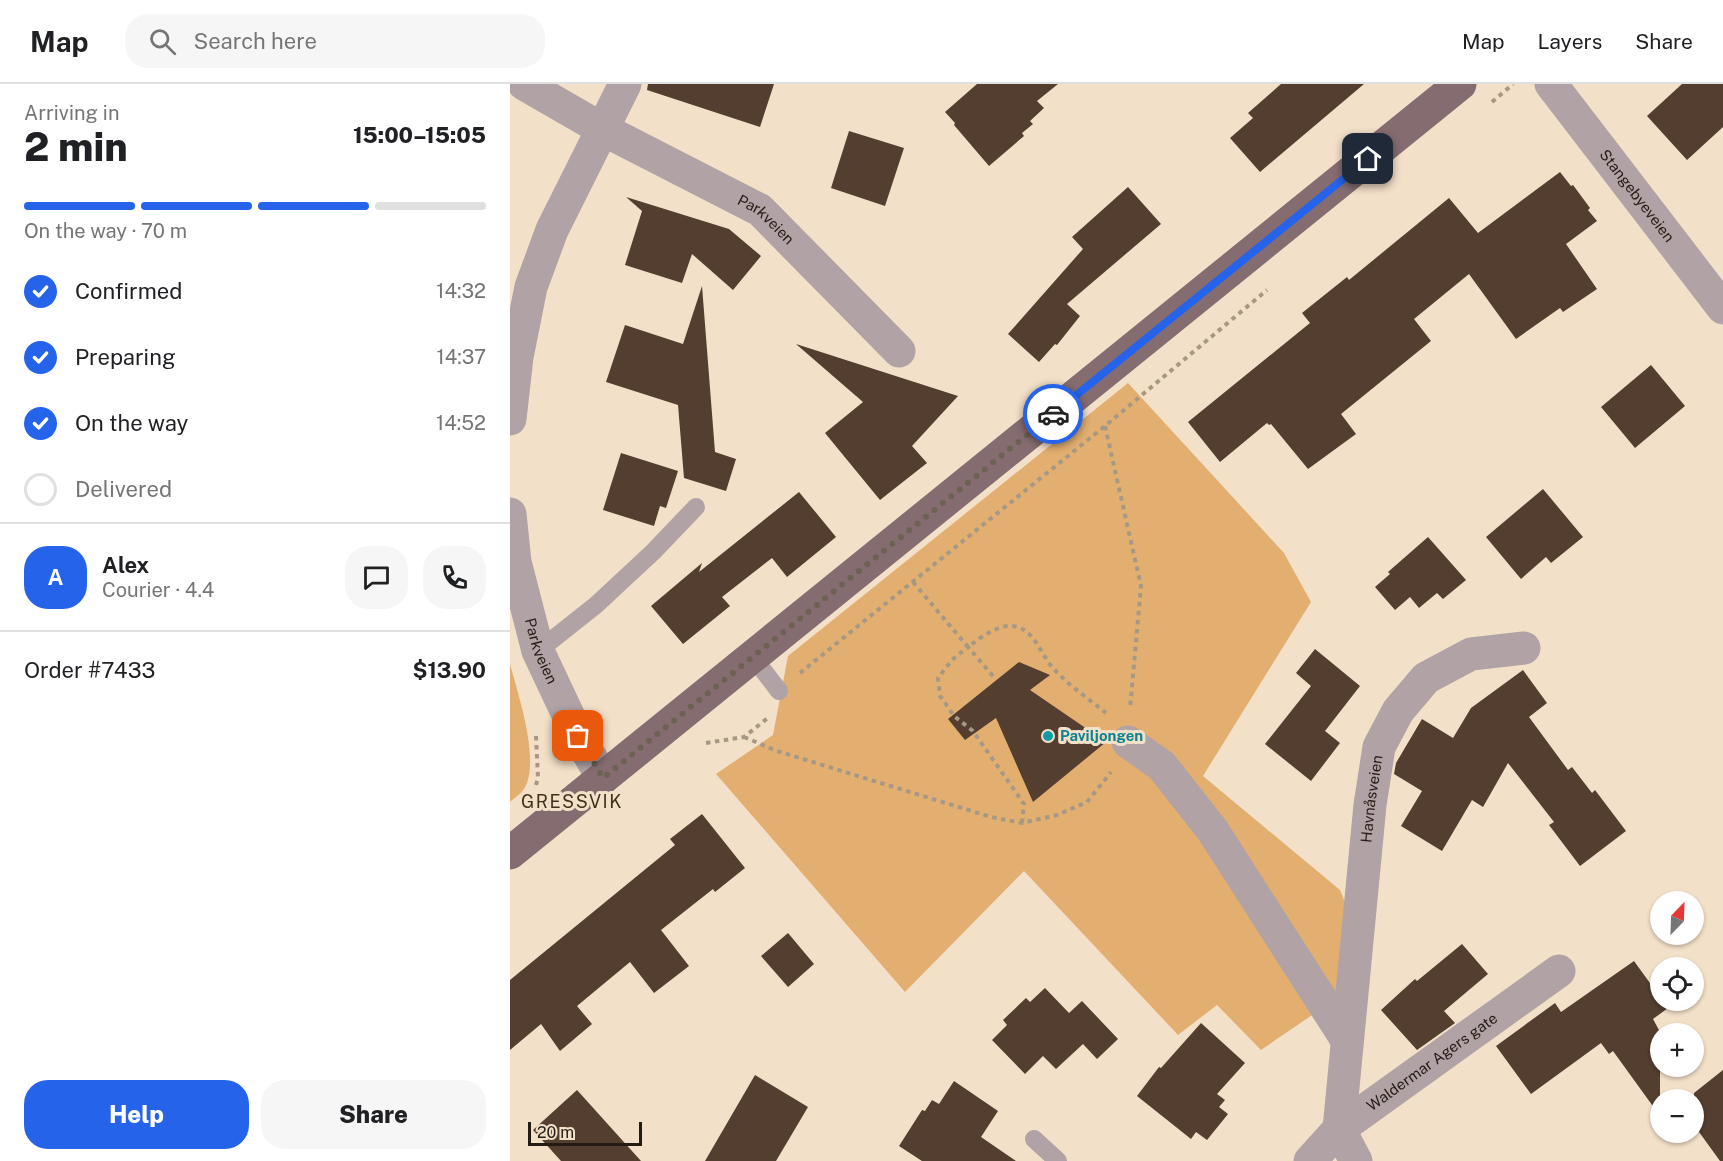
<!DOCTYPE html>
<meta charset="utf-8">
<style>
body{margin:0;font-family:"Public Sans",sans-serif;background:#f6f6f6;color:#202124;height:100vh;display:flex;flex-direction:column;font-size:22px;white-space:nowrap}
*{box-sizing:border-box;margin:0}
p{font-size:20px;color:#757577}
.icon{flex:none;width:33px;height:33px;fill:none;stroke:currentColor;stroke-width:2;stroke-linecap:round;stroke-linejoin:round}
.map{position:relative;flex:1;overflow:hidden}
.side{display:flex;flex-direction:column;background:#fff;width:510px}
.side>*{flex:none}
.needle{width:39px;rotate:23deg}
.tools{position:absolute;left:1140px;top:807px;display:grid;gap:12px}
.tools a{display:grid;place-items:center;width:54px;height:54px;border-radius:50%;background:#fff;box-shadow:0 2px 4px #0004;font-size:30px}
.scale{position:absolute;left:18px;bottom:15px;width:114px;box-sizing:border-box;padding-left:6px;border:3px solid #231c14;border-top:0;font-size:16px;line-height:21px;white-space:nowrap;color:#231c14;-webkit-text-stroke:4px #f3e0c8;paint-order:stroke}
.pin{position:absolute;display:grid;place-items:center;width:51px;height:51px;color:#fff;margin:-26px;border-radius:12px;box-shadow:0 3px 9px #0006}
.courier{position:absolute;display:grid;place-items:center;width:60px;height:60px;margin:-30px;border:4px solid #2563eb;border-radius:50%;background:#fff;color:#222;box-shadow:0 2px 8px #0007}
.headline em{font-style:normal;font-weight:800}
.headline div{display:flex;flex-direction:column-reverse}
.headline{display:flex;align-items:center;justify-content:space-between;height:102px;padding:0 24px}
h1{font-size:39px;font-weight:800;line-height:45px}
.bar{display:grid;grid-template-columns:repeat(4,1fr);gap:9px 6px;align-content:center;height:72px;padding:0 24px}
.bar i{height:8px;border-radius:4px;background:#e0e0e0}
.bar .current{background:#2563eb}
.bar p{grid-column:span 4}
.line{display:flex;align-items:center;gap:15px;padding:0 24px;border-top:2px solid #e0e0e0}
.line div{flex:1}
.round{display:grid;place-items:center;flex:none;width:63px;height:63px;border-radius:24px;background:#f6f6f6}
ol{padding:0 24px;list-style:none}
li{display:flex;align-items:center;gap:18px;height:66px}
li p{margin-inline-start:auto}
li .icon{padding:6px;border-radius:50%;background:#2563eb;color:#fff;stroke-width:4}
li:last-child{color:#757577}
li i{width:33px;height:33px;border:3px solid #e0e0e0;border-radius:50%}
.action{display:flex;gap:12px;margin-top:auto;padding:12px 24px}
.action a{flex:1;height:69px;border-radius:24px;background:#2563eb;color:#fff;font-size:24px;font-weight:800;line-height:69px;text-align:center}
.action a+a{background:#f6f6f6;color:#202124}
header{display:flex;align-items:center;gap:36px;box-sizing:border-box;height:84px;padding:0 30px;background:#fff;border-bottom:2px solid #e0e0e0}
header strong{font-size:28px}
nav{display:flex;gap:33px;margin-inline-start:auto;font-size:21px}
.search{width:420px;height:54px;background:#f6f6f6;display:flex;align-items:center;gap:15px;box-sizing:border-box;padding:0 21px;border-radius:24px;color:#757577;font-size:22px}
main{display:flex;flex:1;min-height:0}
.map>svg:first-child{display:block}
.green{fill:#e2af70}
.building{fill:#533e2f}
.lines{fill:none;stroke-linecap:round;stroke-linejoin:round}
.path{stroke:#a79886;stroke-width:4;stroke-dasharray:4.5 4.5;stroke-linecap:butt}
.service{stroke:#b0a2a5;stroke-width:18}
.minor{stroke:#b0a2a5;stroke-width:33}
.primary{stroke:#856c71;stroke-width:33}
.done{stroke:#6c6153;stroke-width:6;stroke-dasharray:0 10.8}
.route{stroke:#2563eb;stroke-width:8}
.culture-dot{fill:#0f9aa8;stroke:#f3e0c8;stroke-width:2}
.labels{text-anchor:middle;stroke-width:6;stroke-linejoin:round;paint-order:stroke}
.street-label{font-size:15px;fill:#231c14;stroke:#f3e0c8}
.culture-label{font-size:15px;font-weight:bold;fill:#0d838f;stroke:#f3e0c8;text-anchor:start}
.quarter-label{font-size:18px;letter-spacing:1.5px;fill:#3f301d;stroke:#f3e0c8}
</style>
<header>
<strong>Map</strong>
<div class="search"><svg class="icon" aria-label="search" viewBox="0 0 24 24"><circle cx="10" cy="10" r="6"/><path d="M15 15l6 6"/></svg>Search here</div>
<nav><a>Map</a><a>Layers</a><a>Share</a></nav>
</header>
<main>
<section class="side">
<div class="headline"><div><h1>2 min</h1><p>Arriving in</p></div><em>15:00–15:05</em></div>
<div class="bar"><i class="current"></i><i class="current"></i><i class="current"></i><i></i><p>On the way · 70 m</p></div>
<ol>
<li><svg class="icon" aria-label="check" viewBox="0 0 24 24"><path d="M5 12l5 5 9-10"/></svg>Confirmed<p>14:32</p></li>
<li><svg class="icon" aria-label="check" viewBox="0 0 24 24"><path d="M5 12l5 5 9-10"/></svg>Preparing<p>14:37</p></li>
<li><svg class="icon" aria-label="check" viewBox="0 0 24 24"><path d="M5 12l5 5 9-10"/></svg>On the way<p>14:52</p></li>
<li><i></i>Delivered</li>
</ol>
<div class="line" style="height:108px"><b class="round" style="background:#2563eb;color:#fff">A</b><div><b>Alex</b><p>Courier · 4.4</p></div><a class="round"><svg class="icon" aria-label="chat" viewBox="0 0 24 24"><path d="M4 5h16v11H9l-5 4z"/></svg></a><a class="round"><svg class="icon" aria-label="phone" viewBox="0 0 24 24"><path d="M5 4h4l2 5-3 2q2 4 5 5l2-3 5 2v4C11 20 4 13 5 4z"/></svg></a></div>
<div class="line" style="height:78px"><div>Order #7433</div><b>$13.90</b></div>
<div class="action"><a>Help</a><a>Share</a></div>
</section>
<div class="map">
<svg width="1213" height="1077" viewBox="0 0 1213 1077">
<rect width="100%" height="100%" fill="#f3e0c8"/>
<!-- green -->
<path class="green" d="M 618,299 L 774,469 L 801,518 L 693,692 L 830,806 L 837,823 L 830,912 L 751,966 L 707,921 L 668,951 L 514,787 L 395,908 L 206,690 L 263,651 L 278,572 Z
M 0,580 C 8,610 31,678 14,705 C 11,710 4,714 0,718 Z"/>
<!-- building -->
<path class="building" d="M 138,0 L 264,0 L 250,43 L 137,6 Z
M 467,0 L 548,0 L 527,17 L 534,24 L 520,37 L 523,40 L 512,49 L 514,52 L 479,82 L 444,41 L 445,39 L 435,28 Z
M 771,0 L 854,0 L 750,88 L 720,54 L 743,34 L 738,29 Z
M 1172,0 L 1213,0 L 1213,43 L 1177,76 L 1137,32 Z
M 339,47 L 394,64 L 375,122 L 321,104 Z
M 1050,88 L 1061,102 L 1063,101 L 1080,124 L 1078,126 L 1087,137 L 1056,160 L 1087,205 L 1053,228 L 1050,224 L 1006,255 L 959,190 L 904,235 L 921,257 L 831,330 L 846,350 L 798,385 L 761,340 L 759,341 L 757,339 L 710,378 L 678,338 L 800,239 L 792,229 L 837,193 L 839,196 L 939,114 L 968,149 Z
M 618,103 L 651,140 L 557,220 L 570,232 L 547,261 L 545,260 L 529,278 L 498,250 L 573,165 L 562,153 Z
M 116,113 L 219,145 L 251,172 L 223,206 L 182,170 L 172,199 L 115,181 L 132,127 Z
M 192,202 L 205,368 L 226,375 L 216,407 L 174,394 L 168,321 L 96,298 L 115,241 L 173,260 Z
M 286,260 L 448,312 L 402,362 L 417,379 L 370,416 L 315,349 L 353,318 Z
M 1141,281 L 1175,322 L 1125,364 L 1091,323 Z
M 111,369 L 168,387 L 156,424 L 150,422 L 144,442 L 93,426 Z
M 1033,405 L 1073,453 L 1041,479 L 1036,473 L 1011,495 L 976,453 Z
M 289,408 L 326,453 L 277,493 L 262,474 L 212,513 L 220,522 L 173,560 L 141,522 L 192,479 L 189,488 Z
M 918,453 L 956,496 L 933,515 L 927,509 L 909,524 L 900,513 L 885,526 L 865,503 L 880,490 L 878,488 Z
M 805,565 L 850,602 L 815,647 L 830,659 L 801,697 L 755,660 L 801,602 L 786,589 Z
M 509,578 L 540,591 L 520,606 L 596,658 L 523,718 L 486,634 L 455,656 L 438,635 Z
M 1013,586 L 1037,619 L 1019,633 L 1058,686 L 1062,683 L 1082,709 L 1085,706 L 1116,747 L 1070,782 L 1039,741 L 1044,738 L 998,679 L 973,723 L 962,716 L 932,767 L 891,742 L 912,707 L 884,690 L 886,679 L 912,635 L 943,654 L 961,624 Z
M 192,730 L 235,784 L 205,808 L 203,805 L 151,846 L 179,882 L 144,909 L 120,878 L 67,922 L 82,940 L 50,967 L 31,940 L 0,966 L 0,896 L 165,761 L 160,755 Z
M 278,849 L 304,880 L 278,903 L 251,872 Z
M 952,860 L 978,890 L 934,927 L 945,939 L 907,966 L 871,926 L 905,895 L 907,897 Z
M 1124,877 L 1158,924 L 1143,935 L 1150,948 L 1150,1032 L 1103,967 L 1099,970 L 1091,959 L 1021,1010 L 986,962 L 1045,919 L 1051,928 Z
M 535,904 L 559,929 L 572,917 L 608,955 L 587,975 L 573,960 L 546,985 L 533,972 L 515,990 L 482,956 L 497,941 L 493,936 L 516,914 L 520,918 Z
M 691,939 L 735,979 L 707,1010 L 715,1016 L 709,1023 L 718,1030 L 697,1056 L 686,1048 L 681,1055 L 627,1012 L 649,983 L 651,984 Z
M 1213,986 L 1213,1077 L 1210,1077 L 1184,1041 L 1184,1009 Z
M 245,991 L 298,1023 L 266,1077 L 195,1077 Z
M 444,997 L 488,1027 L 471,1053 L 506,1077 L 412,1077 L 389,1062 L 412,1026 L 415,1027 L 422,1016 L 429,1020 Z
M 67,1006 L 131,1077 L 51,1077 L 23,1046 Z"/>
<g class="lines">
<!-- path -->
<path class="path" d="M 982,18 L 1003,0
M 595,342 L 631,502 L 620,625
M 403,498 L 458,563 C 475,550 500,531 519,550 C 528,558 534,574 543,584 C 558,601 579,615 596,629
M 290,589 L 595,342 L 757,206
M 483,592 L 458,563 L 442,576 L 428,594 L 430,612 L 444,632 L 463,647 L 514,720 L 512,739
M 26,652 L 28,694 L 26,701
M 234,653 L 267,667 L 481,733 L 512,739 L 547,731 L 577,718 L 601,688
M 196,659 L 234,653 L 259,633"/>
<!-- service -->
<path class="service" d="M 28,567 L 86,521 L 143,468 L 186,423
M 243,573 L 269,607
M 524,1055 L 548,1077"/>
<!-- minor -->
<g class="minor">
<path id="s1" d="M 14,0 L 92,45 L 250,126 L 389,267"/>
<path id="s2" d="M 1041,0 L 1213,224"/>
<path d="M 0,335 L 7,273 L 21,203 L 42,146 L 115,0"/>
<path id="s3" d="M 0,430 L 5,478 L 28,567 L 68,652 L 93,694"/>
<path d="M 618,658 L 652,682 L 703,747 L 837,956"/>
<path id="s4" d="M 800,1077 L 829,1045 L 1049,887"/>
<path id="s5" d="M 846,1077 L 829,1045 L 860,721 L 869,663 L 888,627 L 916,594 L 961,570 L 1014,564"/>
</g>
<!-- primary -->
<path class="primary" d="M 0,769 L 950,0"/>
</g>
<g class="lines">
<!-- done -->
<path class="done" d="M 68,652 L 93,694 L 543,330"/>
<!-- route -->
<path class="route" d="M 543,330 L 858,75"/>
</g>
<!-- markers -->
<circle class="culture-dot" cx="538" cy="652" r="6"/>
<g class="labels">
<!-- street labels -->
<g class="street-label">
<text dy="5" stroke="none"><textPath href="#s2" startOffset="141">Stangebyeveien</textPath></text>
<text dy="5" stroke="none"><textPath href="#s1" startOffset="278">Parkveien</textPath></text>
<text dy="5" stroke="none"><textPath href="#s3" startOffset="141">Parkveien</textPath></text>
<text dy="5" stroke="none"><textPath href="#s5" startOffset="368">Havnåsveien</textPath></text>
<text dy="5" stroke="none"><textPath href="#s4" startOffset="158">Waldermar Agers gate</textPath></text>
</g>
<!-- culture labels -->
<g class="culture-label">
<text x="550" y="657">Paviljongen</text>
</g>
<!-- quarter labels -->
<g class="quarter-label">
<text x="62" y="724">GRESSVIK</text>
</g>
</g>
</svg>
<div class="tools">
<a><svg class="needle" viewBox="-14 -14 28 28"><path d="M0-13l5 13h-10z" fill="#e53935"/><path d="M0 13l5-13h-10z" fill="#757577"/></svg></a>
<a><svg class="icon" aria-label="locate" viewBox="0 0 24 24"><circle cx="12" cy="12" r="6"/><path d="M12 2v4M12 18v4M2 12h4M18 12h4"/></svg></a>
<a>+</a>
<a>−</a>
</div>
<div class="scale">20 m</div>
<div class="pin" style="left:68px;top:652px;background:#ea580c"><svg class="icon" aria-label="bag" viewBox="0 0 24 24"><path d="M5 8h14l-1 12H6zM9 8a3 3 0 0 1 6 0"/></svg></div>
<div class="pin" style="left:858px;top:75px;background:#1f2937"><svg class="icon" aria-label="home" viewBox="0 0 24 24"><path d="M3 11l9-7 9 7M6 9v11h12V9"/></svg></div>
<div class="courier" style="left:543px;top:330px"><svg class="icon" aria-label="car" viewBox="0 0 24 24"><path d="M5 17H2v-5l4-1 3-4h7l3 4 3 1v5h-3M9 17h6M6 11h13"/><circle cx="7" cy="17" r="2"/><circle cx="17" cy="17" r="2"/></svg></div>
</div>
</main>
